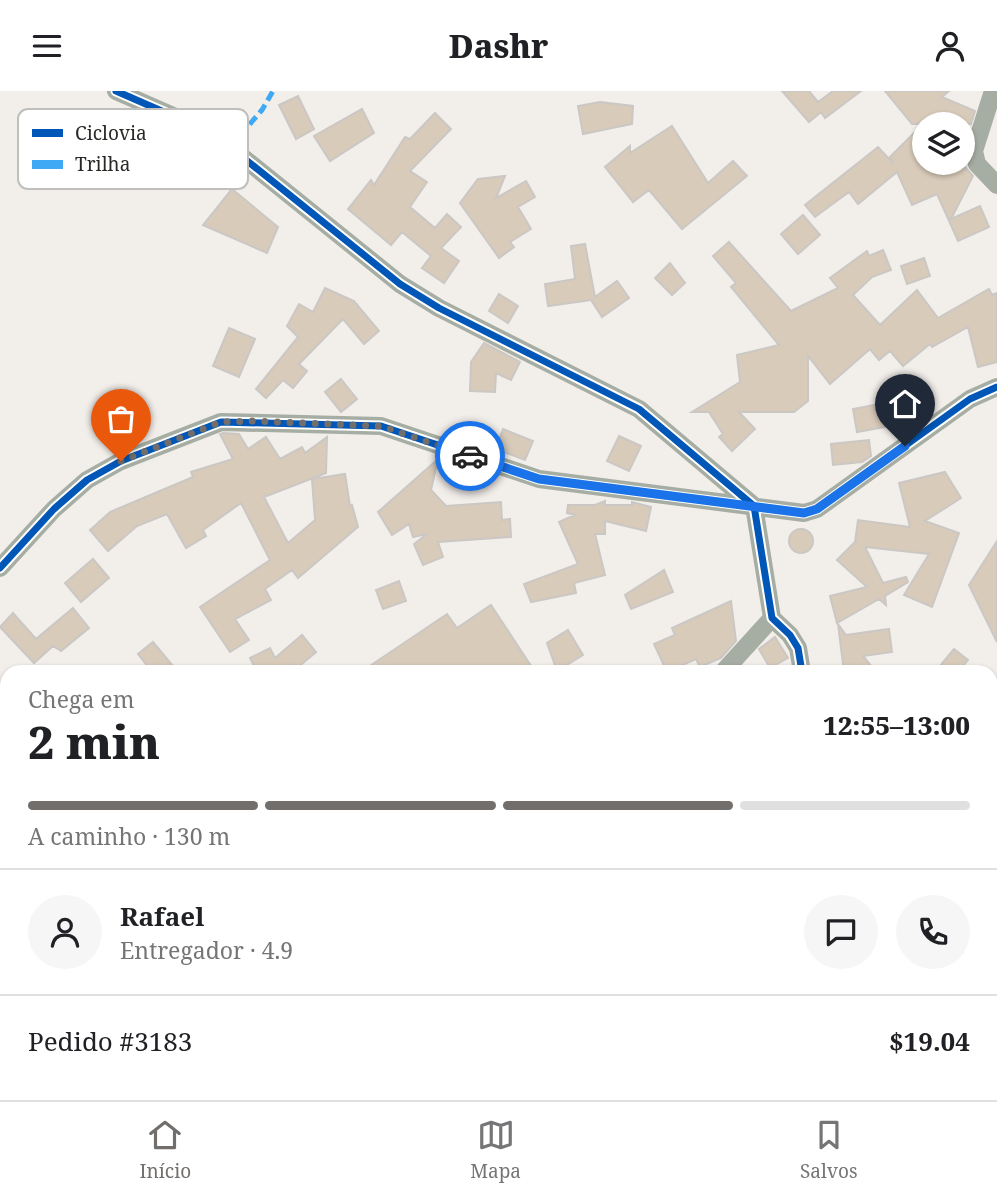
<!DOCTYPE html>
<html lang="pt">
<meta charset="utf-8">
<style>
body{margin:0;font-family:"Noto Serif",serif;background:#f6f6f6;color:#202124;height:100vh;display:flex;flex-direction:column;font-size:26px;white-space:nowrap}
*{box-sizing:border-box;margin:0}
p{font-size:23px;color:#757577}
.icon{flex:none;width:38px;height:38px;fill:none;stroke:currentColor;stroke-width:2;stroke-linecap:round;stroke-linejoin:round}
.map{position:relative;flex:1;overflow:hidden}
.drawer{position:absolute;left:0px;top:574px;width:998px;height:436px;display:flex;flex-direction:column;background:#fff;border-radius:21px 21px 0 0;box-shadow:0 2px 5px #0004}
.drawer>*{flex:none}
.controls{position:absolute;left:912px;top:21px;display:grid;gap:14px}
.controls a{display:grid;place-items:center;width:63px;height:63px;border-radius:50%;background:#fff;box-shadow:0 2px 5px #0004;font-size:35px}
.pin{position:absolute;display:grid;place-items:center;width:60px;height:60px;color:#fff;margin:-72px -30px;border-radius:50% 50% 50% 0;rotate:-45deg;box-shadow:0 0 7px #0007}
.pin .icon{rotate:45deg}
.courier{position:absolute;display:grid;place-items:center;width:70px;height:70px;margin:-35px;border:5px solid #1a73e8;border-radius:50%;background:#fff;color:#222;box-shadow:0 2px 9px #0007}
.summary em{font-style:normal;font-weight:800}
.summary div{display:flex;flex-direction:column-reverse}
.summary{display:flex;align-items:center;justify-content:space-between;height:119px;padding:0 28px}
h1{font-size:46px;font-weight:800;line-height:52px}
.bar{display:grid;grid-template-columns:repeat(4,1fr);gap:10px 7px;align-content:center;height:84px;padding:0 28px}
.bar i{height:9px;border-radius:5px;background:#e0e0e0}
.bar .selected{background:#716e6b}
.bar p{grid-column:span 4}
.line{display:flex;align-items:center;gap:18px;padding:0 28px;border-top:2px solid #e0e0e0}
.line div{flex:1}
.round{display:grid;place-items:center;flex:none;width:74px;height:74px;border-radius:37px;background:#f6f6f6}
header{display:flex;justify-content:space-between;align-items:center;height:91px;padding:0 28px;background:#fff;font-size:32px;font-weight:800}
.dock{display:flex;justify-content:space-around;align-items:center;height:98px;border-top:2px solid #e0e0e0;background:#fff;font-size:19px;color:#757577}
.dock a{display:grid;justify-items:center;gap:4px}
.dock .selected{color:#716e6b}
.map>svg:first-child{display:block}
.building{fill:#d9cbba;stroke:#cac7c4;stroke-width:2}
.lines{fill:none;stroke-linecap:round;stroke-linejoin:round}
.minor{stroke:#a6ada3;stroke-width:18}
.quiet{stroke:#3fa9f5;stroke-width:5;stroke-dasharray:10 5;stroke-linecap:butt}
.cycleway-casing{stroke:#fff;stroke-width:11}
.cycleway{stroke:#0057b8;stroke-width:7}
.done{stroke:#716e6b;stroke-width:7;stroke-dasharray:0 12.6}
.route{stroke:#1a73e8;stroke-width:9}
.key{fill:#fff;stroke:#bfbfbe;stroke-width:2}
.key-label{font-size:19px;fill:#2b2926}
</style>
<header><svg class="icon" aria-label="menu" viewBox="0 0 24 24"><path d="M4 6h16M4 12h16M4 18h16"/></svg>Dashr<svg class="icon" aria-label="person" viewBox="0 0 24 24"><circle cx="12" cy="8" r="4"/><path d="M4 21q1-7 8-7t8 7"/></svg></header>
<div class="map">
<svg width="997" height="1009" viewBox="0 0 997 1009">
<rect width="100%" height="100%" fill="#f2eeea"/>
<!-- building -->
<path class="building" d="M 782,0 L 809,0 L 818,11 L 833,0 L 861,0 L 825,27 L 821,21 L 809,31 Z
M 885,0 L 949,0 L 942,6 L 975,20 L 971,33 L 924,33 L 924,72 L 956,72 L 966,77 L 973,85 L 951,128 L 980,115 L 989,136 L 958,150 L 937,103 L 912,114 L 897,81 L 858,113 L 849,101 L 815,126 L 805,114 L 878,56 L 893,72 L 890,66 L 923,33 L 912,33 Z
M 298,5 L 314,38 L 296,48 L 279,14 Z
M 600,11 L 633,15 L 632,33 L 583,43 L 578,15 Z
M 362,18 L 374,42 L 330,70 L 314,45 Z
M 435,22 L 451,38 L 410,80 L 427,91 L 410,116 L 435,137 L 447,123 L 461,136 L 441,157 L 459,170 L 444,192 L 422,177 L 431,165 L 402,141 L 391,154 L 348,118 L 371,89 L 374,94 L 405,46 L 410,48 Z
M 672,35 L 708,92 L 733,70 L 747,85 L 682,138 L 649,99 L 633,111 L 605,76 L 630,55 L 630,62 Z
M 505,85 L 496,107 L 526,90 L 535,106 L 518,116 L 531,138 L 510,151 L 514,156 L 499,167 L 460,112 L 478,88 Z
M 232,98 L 278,136 L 267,162 L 203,134 Z
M 803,124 L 820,144 L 798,163 L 781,143 Z
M 729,151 L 791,220 L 838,197 L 830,187 L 867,160 L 869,165 L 883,159 L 891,179 L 872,186 L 853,204 L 880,234 L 917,199 L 938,227 L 989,198 L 992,204 L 997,202 L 997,271 L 978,276 L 968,236 L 932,256 L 930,253 L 903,275 L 890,260 L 879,269 L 870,258 L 830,293 L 808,265 L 808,310 L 794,321 L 739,321 L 755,338 L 732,360 L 719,346 L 723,343 L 709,321 L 692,321 L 740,291 L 737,264 L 779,254 L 731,196 L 736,192 L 713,165 Z
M 585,153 L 595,206 L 617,190 L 629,207 L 602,226 L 591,209 L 548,215 L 545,193 L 575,188 L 571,155 Z
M 924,167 L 930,185 L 907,193 L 901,175 Z
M 670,172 L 685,192 L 672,204 L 655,187 Z
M 325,197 L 354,210 L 379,240 L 364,253 L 343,228 L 299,273 L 307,280 L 293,297 L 283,289 L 266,307 L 256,298 L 298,246 L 287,235 L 299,213 L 313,221 Z
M 499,203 L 518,215 L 508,232 L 489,220 Z
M 229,237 L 255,248 L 239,286 L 213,275 Z
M 484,252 L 520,271 L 511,289 L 496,282 L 495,301 L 470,300 L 471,271 Z
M 341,288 L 357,308 L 341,321 L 325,301 Z
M 880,313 L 885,336 L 857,341 L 853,318 Z
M 503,338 L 533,350 L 525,369 L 496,358 Z
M 223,342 L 239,343 L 248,358 L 266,346 L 280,368 L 302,356 L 305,362 L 327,346 L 326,382 L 264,406 L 288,452 L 315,429 L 312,388 L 345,383 L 350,415 L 352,414 L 358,436 L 298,487 L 292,479 L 265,498 L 271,509 L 235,528 L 249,549 L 230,561 L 200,516 L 270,469 L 241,412 L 203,439 L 206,445 L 186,457 L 167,423 L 137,435 L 108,460 L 90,439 L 110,421 L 193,386 L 191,381 L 233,368 L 220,343 Z
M 619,345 L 641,355 L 629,380 L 607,370 Z
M 869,349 L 871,365 L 862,371 L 833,374 L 831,353 Z
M 438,368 L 431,399 L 446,415 L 501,411 L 502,429 L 510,428 L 511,446 L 438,451 L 443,466 L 423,474 L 414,453 L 427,443 L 413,446 L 409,433 L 392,444 L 378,421 Z
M 945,381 L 961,407 L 925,430 L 959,442 L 932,516 L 904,504 L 929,463 L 865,456 L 883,492 L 906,486 L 908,491 L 885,505 L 886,514 L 879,508 L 837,532 L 830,505 L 867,496 L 837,469 L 855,451 L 858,429 L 910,436 L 899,392 Z
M 605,410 L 605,414 L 632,414 L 632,411 L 651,416 L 646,440 L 605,430 L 605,443 L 595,443 L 605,484 L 574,492 L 576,502 L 531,511 L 524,493 L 578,473 L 559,431 L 575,424 L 567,422 L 568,414 L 595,414 Z
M789 450a12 12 0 1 1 24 0a12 12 0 1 1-24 0Z
M 997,450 L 997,551 L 969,494 Z
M 93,468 L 109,487 L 81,511 L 65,492 Z
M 664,479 L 673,501 L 631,518 L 625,504 Z
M 399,490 L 406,510 L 383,518 L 376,499 Z
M 731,510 L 736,550 L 721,567 L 700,576 L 696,568 L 667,581 L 654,553 L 675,544 L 672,537 Z
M 491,514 L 535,581 L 361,581 L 447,523 L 457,537 Z
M 73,517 L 89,537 L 61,560 L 53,555 L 34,572 L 0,536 L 13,522 L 36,548 Z
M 838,533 L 846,544 L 889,538 L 892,561 L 863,565 L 876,581 L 844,581 Z
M 568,539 L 583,564 L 557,580 L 547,552 Z
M 302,544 L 316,561 L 297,577 L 295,574 L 282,581 L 257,581 L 250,567 L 270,557 L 275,567 Z
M 775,546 L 788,567 L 770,577 L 759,558 Z
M 153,551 L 178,581 L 152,581 L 138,563 Z
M 954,558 L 968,569 L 958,581 L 935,581 Z"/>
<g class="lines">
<!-- minor -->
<path class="minor" d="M 116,0 L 196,35 L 230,56 L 400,193 L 439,217 L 639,318 L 754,415 L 772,527 L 790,544 L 798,557 L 802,581
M 993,0 L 974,60 L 977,73 L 997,94
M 0,477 L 54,418 L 87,389 L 121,370 L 221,331 L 381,335 L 539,388 L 804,422 L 817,418 L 970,308 L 997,296
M 723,581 L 772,527
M 990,781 L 997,782
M 424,1003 L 427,1009
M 136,1009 L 139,1003"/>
<!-- quiet -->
<path class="quiet" d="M 230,56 L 262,19 L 273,0"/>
<defs>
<path id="cycleway" d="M 116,0 L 196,35 L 230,56 L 400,193 L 439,217 L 639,318 L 754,415 L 772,527 L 790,544 L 798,557 L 802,581
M 0,477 L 54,418 L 87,389 L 121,370 L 221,331 L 381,335 L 539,388 L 804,422 L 817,418 L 970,308 L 997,296"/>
</defs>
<!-- cycleway casing -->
<use href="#cycleway" class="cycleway-casing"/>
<!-- cycleway -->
<use href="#cycleway" class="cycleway"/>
</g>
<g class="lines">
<!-- done -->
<path class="done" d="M 121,370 L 221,331 L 254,330 L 381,335 L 470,365"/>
<!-- route -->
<path class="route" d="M 470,365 L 539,388 L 804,422 L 817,418 L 905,355"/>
</g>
<!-- legend -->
<rect x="18" y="18" width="230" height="80" rx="10" class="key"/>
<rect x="32" y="38" width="31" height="8" fill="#0057b8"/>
<rect x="32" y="69" width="31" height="9" fill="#3fa9f5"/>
<g class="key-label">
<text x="75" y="49">Ciclovia</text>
<text x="75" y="80">Trilha</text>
</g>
</svg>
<div class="controls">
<a><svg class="icon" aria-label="layers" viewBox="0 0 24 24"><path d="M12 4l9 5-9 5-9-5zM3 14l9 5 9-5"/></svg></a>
</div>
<div class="pin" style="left:121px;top:370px;background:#ea580c"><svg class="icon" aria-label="bag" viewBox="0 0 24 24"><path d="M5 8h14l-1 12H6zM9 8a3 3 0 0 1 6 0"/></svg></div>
<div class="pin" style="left:905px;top:355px;background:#1f2937"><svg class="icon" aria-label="home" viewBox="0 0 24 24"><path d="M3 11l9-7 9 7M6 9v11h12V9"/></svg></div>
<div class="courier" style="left:470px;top:365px"><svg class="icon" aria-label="car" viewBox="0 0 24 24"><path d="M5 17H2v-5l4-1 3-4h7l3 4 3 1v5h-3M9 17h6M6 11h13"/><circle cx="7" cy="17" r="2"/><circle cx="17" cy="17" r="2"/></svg></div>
<section class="drawer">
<div class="summary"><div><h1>2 min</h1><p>Chega em</p></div><em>12:55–13:00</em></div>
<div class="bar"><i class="selected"></i><i class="selected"></i><i class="selected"></i><i></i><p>A caminho · 130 m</p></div>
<div class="line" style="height:126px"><a class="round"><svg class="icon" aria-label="person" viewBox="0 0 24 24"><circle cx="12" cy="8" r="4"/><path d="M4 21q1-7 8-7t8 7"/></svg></a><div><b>Rafael</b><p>Entregador · 4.9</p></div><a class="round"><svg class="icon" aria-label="chat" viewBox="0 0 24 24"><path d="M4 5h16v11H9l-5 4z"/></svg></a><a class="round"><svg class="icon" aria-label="phone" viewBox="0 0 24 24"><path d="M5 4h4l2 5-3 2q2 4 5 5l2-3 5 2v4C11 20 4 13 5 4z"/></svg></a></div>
<div class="line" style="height:91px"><div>Pedido #3183</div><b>$19.04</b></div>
</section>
</div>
<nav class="dock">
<a class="selected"><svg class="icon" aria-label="home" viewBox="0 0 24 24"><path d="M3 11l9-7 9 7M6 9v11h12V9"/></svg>Início</a>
<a><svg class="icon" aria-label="map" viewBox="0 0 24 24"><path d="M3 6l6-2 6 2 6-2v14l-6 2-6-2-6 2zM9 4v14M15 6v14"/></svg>Mapa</a>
<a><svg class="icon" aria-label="saved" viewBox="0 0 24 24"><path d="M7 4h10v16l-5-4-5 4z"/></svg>Salvos</a>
</nav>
